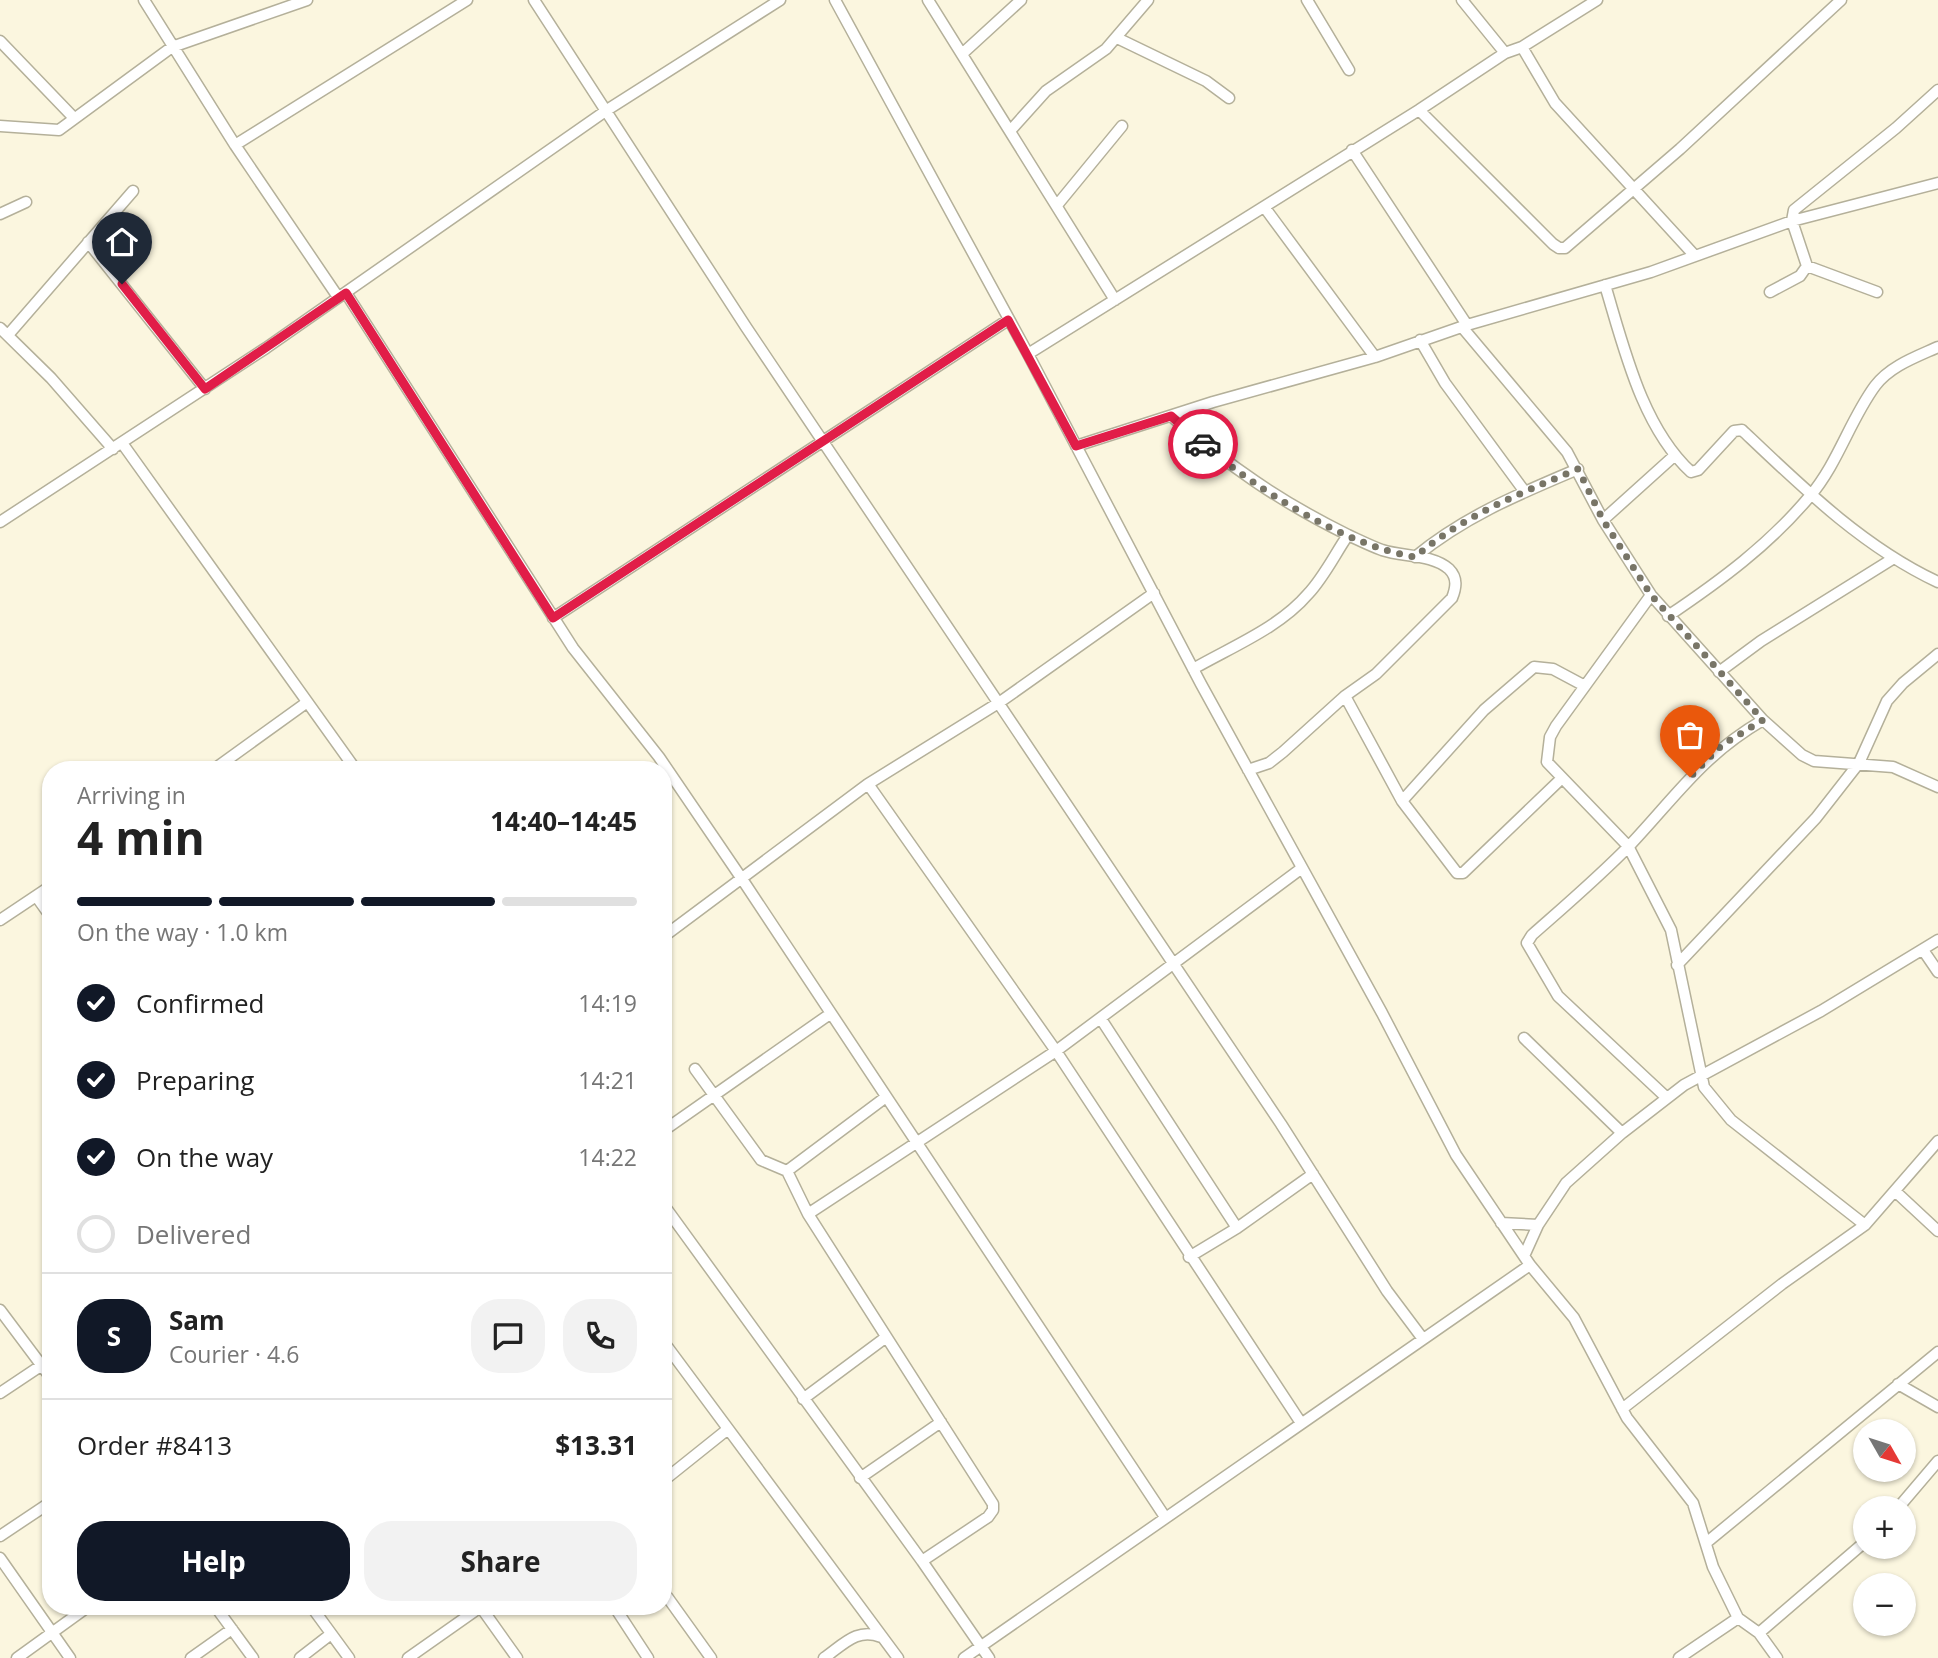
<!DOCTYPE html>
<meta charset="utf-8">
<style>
body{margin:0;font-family:"Open Sans",sans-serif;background:#f2f2f2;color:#222;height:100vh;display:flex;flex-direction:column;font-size:26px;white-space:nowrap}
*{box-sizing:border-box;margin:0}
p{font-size:23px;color:#767676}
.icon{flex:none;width:38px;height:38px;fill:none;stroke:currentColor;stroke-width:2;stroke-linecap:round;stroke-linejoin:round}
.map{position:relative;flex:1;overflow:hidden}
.details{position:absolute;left:42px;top:761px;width:630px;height:854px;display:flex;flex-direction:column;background:#fff;border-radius:28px;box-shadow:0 2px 5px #0004}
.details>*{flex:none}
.needle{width:46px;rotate:129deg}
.fabs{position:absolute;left:1853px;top:1419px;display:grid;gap:14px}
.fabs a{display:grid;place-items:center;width:63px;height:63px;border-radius:50%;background:#fff;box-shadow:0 2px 5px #0004;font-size:35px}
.pin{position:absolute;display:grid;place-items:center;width:60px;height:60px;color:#fff;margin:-72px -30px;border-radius:50% 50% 50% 0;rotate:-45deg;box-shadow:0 0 7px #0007}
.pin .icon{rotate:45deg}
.courier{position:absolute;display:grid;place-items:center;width:70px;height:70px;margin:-35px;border:5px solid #e11d48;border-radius:50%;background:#fff;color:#222;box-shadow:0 2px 9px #0007}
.summary em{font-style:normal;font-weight:700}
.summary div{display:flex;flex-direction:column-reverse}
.summary{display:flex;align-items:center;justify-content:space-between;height:119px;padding:0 35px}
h1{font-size:46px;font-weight:700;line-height:52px}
.bar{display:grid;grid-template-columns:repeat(4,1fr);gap:10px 7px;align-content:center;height:84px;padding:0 35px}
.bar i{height:9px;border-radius:5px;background:#e0e0e0}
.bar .selected{background:#111827}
.bar p{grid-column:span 4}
.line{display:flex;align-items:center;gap:18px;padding:0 35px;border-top:2px solid #e0e0e0}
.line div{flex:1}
.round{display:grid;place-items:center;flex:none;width:74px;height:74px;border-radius:28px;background:#f2f2f2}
ol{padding:0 35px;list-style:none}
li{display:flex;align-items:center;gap:21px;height:77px}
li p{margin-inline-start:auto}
li .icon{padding:7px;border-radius:50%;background:#111827;color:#fff;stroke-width:4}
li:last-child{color:#767676}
li i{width:38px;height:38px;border:4px solid #e0e0e0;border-radius:50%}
.button{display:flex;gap:14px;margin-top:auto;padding:14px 35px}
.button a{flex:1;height:80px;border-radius:28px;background:#111827;color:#fff;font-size:28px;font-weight:700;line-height:80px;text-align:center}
.button a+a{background:#f2f2f2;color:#222}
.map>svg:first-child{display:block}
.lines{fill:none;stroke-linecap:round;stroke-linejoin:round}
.minor-casing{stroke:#b4b09a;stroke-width:13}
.minor{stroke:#fff;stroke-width:10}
.done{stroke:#787567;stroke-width:7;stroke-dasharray:0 12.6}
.route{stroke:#e11d48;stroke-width:9}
</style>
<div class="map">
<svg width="1938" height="1658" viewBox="0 0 1938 1658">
<rect width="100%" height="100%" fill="#fbf6df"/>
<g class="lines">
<defs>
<path id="minor" d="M 144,0 L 235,145 L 338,297
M 534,0 L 746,327 L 1281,1124 L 1387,1291 L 1423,1339
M 835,0 L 1028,354 L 1201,684 L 1382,1013 L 1456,1155 L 1530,1265 L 1574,1318 L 1627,1418 L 1693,1503 L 1713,1567 L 1738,1618 L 1759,1633 L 1777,1658
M 928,0 L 1115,300
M 1307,0 L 1349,70
M 1462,0 L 1505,53
M 1117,38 L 1206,81 L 1229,98
M 0,41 L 74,118
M 1522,47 L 1555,103 L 1695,256
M 962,54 L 1021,0
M 1419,110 L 1553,244 L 1559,248 L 1565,248 L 1680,149 L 1841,0
M 0,126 L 59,130 L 172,47 L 307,0
M 1010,131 L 1046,91 L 1106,49 L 1148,0
M 235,145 L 467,0
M 1352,150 L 1467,325
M 1058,204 L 1122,126
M 1265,208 L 1375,357
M 0,214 L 26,202
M 88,242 L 205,389
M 1605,285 C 1624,348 1642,427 1691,472 L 1698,470 L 1734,431 L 1742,430 C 1802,487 1863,547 1938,582
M 1770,292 L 1800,276 L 1807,266
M 1877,292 L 1807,266 L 1792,221 L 1794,210 L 1896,128 L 1938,90
M 346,293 L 573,648 L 659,757 L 742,879 L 1165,1517
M 1462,327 L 1567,452 L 1603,520 L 1651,595 L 1763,720 L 1802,755 L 1814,761 L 1893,767 L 1938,787
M 0,328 L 51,378 L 113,449
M 8,335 L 133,191
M 1420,340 L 1445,383 L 1525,492
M 1028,354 L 1419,110 L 1505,53 L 1522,47 L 1597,0
M 1171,416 C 1229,466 1279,501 1348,535 C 1359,540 1371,546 1382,550 C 1403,557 1432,554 1449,569 C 1458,578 1456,588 1452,598 L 1376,674 L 1345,696 L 1283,752 L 1269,763 L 1248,770
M 122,443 L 356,770
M 1076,446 L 1213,402 L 1375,357 L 1467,325 L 1651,272 L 1792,221 L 1938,183
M 1603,520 L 1674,456
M 0,522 L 266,348 L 607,110 L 780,0
M 1415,557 C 1465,516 1519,494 1578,469
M 1651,595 L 1556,726 L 1550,737 L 1547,762 L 1628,846 L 1671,930 L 1704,1087 L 1731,1120 L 1865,1225
M 1668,616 C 1720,581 1769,545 1810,496 C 1838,463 1850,420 1875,386 C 1890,366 1916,357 1938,347
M 553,618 L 1008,320
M 1193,669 C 1231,647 1279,628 1308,594 C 1324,577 1335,554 1348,535
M 1719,672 L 1761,641 L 1894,558
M 1345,696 L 1402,801 L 1457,873 L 1463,873 L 1561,779
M 213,770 L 306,703
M 868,784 L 1056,1051 L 1301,1423
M 1402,801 L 1484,710 L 1534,667 L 1553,669 L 1583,685
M 36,896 L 51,917
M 0,920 L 51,886
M 663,937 L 868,784 L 1000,702 L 1154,593
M 1923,950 L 1938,972
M 1677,965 L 1816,818 L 1859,763 L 1887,701 L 1903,683 L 1938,654
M 1101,1019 L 1237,1228
M 1524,1038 L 1622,1133
M 695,1069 L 761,1160 L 787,1171 L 808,1214 L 993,1504 L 993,1510 L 988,1517 L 922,1561
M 1667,1098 L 1558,996 L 1527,943 L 1532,935 C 1566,905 1600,876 1631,844 C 1677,795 1703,755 1763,720
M 663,1131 L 830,1014
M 787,1171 L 886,1097
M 1896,1192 L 1938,1231
M 663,1204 L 922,1561 L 989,1658
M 808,1214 L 1056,1051 L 1302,868
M 1501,1223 L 1538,1225
M 1524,1256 L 1538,1225 L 1566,1183 L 1622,1133 L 1684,1085 L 1821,1011 L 1938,940
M 1189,1257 L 1237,1228 L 1313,1174
M 0,1310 L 51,1378
M 663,1341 L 898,1658
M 1898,1384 L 1938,1407
M 0,1393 L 51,1359
M 803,1399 L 885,1338
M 1622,1409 L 1782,1284 L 1865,1225 L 1938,1141
M 860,1478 L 941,1422
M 663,1481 L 728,1429
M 1898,1508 L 1938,1461
M 0,1536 L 51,1502
M 1706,1543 L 1938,1352
M 0,1558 L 70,1658
M 663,1591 L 711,1658
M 215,1606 L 253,1658
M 311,1606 L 349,1658
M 480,1606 L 517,1658
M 614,1606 L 648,1658
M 1759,1633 L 1866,1541
M 17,1658 L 89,1606
M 191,1658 L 232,1629
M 300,1658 L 331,1634
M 408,1658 L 482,1606
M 824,1658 C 843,1645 857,1627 881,1637
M 964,1658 L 1530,1265
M 1679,1658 L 1738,1618"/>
</defs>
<!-- minor casing -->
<use href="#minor" class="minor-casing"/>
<!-- minor -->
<use href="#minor" class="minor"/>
</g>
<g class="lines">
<!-- done -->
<path class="done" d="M 1203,444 C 1256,489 1346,546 1415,557 C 1464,515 1519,494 1578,469 L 1603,520 L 1651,595 L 1763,720 L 1722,745 L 1690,777"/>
<!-- route -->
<path class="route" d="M 122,284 L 205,389 L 346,293 L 553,618 L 1008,320 L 1076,446 L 1171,416 L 1203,444"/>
</g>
</svg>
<div class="fabs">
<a><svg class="needle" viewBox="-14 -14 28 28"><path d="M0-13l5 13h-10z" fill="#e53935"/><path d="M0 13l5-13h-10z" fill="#767676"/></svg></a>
<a>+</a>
<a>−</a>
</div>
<div class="pin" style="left:1690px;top:777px;background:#ea580c"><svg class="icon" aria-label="bag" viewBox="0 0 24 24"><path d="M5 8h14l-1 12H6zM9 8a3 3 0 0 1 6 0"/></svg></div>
<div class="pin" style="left:122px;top:284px;background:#1f2937"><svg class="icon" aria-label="home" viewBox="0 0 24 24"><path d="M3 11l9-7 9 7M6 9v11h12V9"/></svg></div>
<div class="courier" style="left:1203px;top:444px"><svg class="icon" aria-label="car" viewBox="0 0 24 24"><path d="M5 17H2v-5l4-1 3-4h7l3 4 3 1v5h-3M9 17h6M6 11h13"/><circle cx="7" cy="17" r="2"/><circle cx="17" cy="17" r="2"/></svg></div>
<section class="details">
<div class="summary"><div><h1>4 min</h1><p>Arriving in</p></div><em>14:40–14:45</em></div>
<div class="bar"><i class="selected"></i><i class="selected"></i><i class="selected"></i><i></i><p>On the way · 1.0 km</p></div>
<ol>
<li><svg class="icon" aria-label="check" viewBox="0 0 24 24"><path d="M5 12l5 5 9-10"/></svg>Confirmed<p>14:19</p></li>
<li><svg class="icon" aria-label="check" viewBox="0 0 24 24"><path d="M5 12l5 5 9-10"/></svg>Preparing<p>14:21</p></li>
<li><svg class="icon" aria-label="check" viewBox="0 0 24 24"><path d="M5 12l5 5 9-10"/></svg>On the way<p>14:22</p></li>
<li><i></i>Delivered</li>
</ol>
<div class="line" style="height:126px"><b class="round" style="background:#111827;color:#fff">S</b><div><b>Sam</b><p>Courier · 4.6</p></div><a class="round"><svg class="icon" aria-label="chat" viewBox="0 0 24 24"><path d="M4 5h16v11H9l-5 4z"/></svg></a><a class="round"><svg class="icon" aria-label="phone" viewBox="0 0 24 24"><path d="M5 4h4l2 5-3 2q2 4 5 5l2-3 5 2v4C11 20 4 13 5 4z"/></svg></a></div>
<div class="line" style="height:91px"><div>Order #8413</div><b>$13.31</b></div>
<div class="button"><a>Help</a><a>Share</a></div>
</section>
</div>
